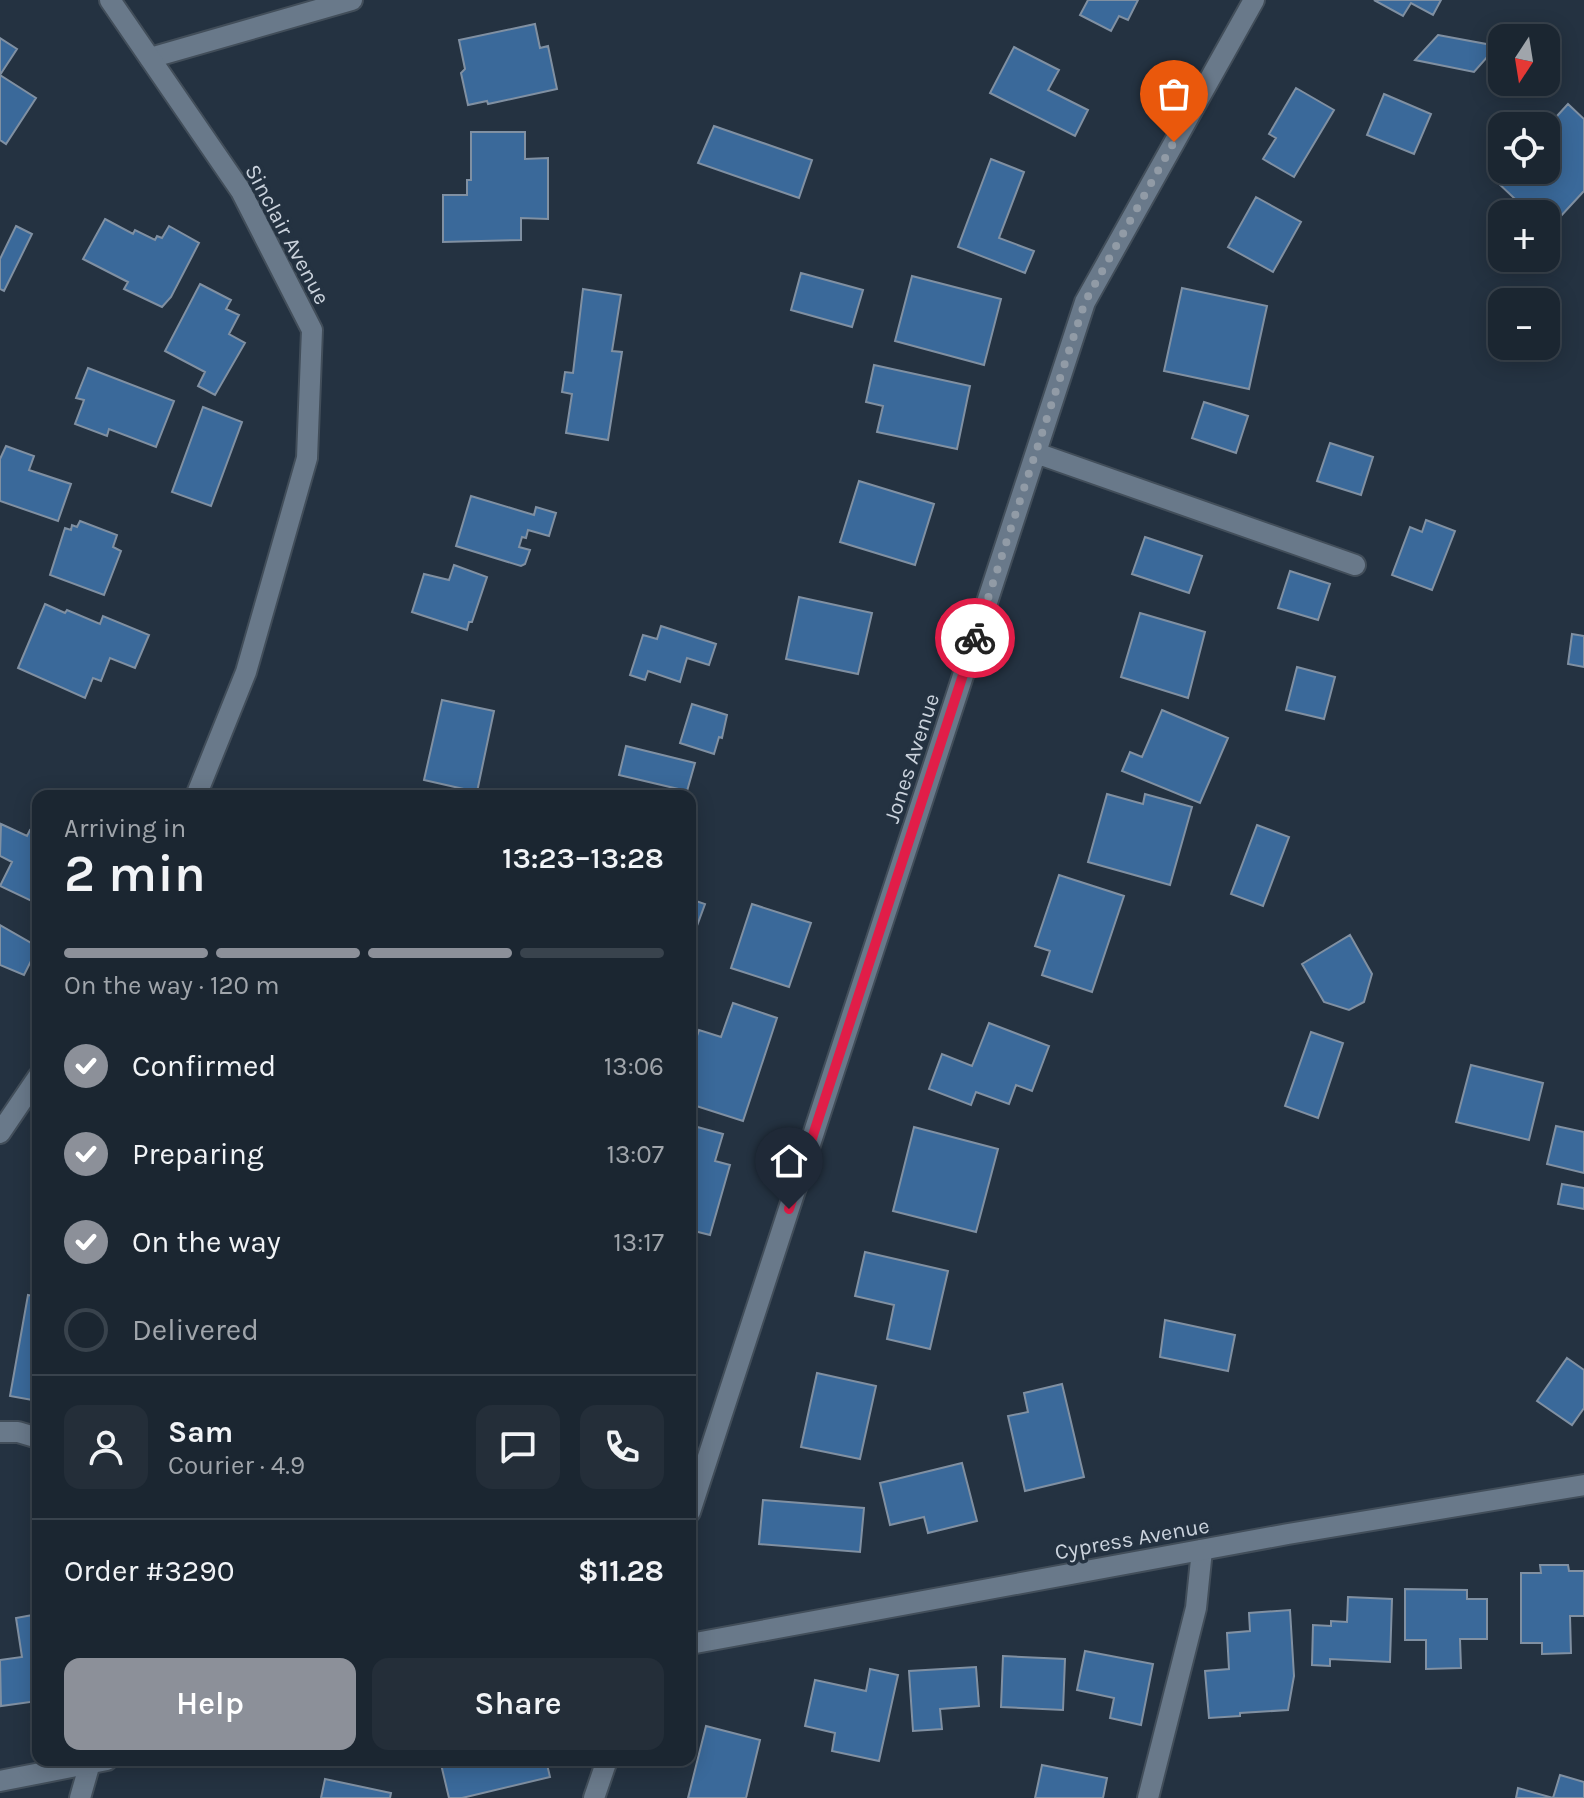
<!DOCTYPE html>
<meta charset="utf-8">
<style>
body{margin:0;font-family:Karla,sans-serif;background:#242e39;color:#f1f3f6;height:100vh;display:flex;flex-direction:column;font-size:30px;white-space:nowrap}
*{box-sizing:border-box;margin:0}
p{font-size:26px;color:#a0a5ab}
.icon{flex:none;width:44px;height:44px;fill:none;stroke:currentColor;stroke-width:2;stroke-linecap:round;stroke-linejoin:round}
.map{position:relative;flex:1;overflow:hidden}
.sheet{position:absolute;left:32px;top:790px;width:664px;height:976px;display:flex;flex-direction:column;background:#1b2631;border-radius:16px;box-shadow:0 4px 20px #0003,0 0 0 2px #39434d}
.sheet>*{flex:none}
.needle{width:52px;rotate:192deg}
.fabs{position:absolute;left:1488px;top:24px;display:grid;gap:16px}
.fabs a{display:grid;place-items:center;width:72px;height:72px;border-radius:16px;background:#1b2631;box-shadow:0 4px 20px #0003,0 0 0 2px #39434d;font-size:40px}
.pin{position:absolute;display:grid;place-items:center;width:68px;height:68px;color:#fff;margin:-82px -34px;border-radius:50% 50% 50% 0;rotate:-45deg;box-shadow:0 0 8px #0007}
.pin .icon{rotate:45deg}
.courier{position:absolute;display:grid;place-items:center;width:80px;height:80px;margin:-40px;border:6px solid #e11d48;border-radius:50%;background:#fff;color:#222;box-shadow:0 2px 10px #0007}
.summary em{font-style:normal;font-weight:600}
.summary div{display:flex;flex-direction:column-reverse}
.summary{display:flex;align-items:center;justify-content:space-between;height:136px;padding:0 32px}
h1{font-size:52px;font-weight:600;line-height:60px}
.bar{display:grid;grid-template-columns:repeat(4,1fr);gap:12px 8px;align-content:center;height:96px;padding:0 32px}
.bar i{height:10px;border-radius:6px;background:#39434d}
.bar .current{background:#8c9099}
.bar p{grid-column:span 4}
.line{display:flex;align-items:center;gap:20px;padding:0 32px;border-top:2px solid #39434d}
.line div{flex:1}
.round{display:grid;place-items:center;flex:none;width:84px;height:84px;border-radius:16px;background:#242e39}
ol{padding:0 32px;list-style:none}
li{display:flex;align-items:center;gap:24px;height:88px}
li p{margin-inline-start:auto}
li .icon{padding:8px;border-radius:50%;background:#8c9099;color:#fff;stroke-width:4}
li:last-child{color:#a0a5ab}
li i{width:44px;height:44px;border:4px solid #39434d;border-radius:50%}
.cta{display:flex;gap:16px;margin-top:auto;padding:16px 32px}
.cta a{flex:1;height:92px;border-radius:16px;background:#8c9099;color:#fff;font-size:32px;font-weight:600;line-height:92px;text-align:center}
.cta a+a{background:#242e39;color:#f1f3f6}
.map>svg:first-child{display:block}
.building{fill:#3a699a;stroke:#8090a2;stroke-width:2}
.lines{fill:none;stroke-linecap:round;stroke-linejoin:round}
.lane-casing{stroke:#424e5a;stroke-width:24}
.street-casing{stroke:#424e5a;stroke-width:24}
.secondary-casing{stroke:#424e5a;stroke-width:24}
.lane{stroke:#69798a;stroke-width:20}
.street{stroke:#69798a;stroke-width:20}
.secondary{stroke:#69798a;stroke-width:20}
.done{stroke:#919ba6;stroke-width:8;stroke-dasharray:0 14.4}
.route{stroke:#e11d48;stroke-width:10}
.labels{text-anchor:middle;stroke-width:7;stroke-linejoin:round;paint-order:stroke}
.street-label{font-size:22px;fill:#cbd3dd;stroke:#243241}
</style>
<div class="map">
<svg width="1584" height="1798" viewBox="0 0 1584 1798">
<rect width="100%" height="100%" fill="#243241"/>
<!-- building -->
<path class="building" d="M 1088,0 L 1138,0 L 1128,20 L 1119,16 L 1111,31 L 1080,15 Z
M 1374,0 L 1441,0 L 1433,15 L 1411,3 L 1403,16 Z
M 535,24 L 540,48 L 548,46 L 557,89 L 488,104 L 487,101 L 468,105 L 461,73 L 465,69 L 459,40 Z
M 1438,35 L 1497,46 L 1474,72 L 1415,60 Z
M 0,38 L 17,49 L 0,75 L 36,98 L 6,144 L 0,140 Z
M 1014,47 L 1059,70 L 1048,90 L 1088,110 L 1075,136 L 990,93 Z
M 1296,88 L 1334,110 L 1294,177 L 1263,159 L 1276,138 L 1269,134 Z
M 1384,94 L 1431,114 L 1414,154 L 1367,135 Z
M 1568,104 L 1584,119 L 1584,191 L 1548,230 L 1546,214 L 1531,214 L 1496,181 L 1506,170 L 1546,170 L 1546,128 Z
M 714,126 L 812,160 L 799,198 L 698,163 Z
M 471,132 L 525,132 L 525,159 L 548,158 L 548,219 L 521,218 L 521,240 L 443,242 L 443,195 L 467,195 L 467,180 L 471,180 Z
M 991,159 L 1024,172 L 999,238 L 1034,251 L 1025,273 L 958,247 Z
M 1256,197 L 1301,222 L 1273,272 L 1228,247 Z
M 105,219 L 133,234 L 135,230 L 155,240 L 157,236 L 162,238 L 169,226 L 199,243 L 171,297 L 162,307 L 124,289 L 128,282 L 83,259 Z
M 16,226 L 32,234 L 4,291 L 0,289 L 0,259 Z
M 801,273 L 863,290 L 852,327 L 791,310 Z
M 912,276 L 1001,299 L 984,365 L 895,341 Z
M 200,284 L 231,300 L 226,309 L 239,315 L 229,334 L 245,343 L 215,395 L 198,386 L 205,372 L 165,351 Z
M 1182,288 L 1267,306 L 1249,389 L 1164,371 Z
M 583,289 L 621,295 L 612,351 L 622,352 L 608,440 L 566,433 L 572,394 L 562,392 L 565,372 L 573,373 Z
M 874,365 L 970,386 L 957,449 L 877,432 L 883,406 L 866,402 Z
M 88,368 L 174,401 L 156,447 L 109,429 L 107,436 L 75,424 L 84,400 L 76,398 Z
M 1204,402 L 1248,416 L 1236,453 L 1192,438 Z
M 203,407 L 242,422 L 211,506 L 172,492 Z
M 1330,443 L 1373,457 L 1361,495 L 1317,481 Z
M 6,446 L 34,456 L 29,470 L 71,484 L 58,521 L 0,501 L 0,459 Z
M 859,481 L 934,504 L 915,565 L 840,542 Z
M 471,496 L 534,515 L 536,507 L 556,513 L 549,536 L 528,530 L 526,538 L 522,537 L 519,547 L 530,550 L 525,564 L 521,566 L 456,546 Z
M 1426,520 L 1455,531 L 1432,590 L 1392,575 L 1410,527 L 1422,532 Z
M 80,521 L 117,535 L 113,547 L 121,551 L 104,595 L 50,575 L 65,528 L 71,530 L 72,525 L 77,527 Z
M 1145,537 L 1202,556 L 1189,593 L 1132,574 Z
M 454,565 L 487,577 L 472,622 L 469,622 L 467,630 L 412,612 L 424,574 L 449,580 Z
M 1290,571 L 1330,584 L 1318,620 L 1278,608 Z
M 799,597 L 872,613 L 858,674 L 786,659 Z
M 45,604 L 65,613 L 67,610 L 100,624 L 103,616 L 149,635 L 135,668 L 110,658 L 101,681 L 93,678 L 85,698 L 18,668 Z
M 1140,613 L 1205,632 L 1188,698 L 1121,677 Z
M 661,626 L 716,644 L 709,665 L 687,658 L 680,682 L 648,671 L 645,680 L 630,675 L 643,635 L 657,639 Z
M 1572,634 L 1584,636 L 1584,667 L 1568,664 Z
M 1297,667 L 1335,677 L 1324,719 L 1286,710 Z
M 442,700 L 494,711 L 477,792 L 424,780 Z
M 692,704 L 727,715 L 722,738 L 719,737 L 714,754 L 680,743 Z
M 1162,710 L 1228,738 L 1200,803 L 1122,771 L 1130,752 L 1142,757 Z
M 626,746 L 695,763 L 687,791 L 619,775 Z
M 1107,794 L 1143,804 L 1145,794 L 1192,807 L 1170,885 L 1088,862 Z
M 1,824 L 27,836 L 30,830 L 38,833 L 38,904 L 0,886 L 12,862 L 0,856 Z
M 1257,825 L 1289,837 L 1263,906 L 1231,894 Z
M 1059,875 L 1124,896 L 1092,992 L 1042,975 L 1050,951 L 1035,946 Z
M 690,899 L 705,904 L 691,942 L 690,942 Z
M 752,904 L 811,923 L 789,987 L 731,968 Z
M 0,925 L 38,947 L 24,975 L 0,965 Z
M 1350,935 L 1372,974 L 1364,1002 L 1349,1010 L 1324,1002 L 1302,964 Z
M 733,1003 L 777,1018 L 743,1121 L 690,1104 L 690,1057 L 699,1030 L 721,1037 Z
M 989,1023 L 1049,1046 L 1032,1091 L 1016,1085 L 1009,1104 L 976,1092 L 971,1105 L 929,1089 L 942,1054 L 972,1066 Z
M 1311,1032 L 1343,1043 L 1318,1118 L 1285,1106 Z
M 1471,1065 L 1543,1083 L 1529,1140 L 1456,1122 Z
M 690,1125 L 723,1134 L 715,1161 L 730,1165 L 710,1235 L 690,1230 Z
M 1556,1126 L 1584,1132 L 1584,1173 L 1547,1164 Z
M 914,1127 L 998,1149 L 976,1232 L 893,1211 Z
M 1562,1184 L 1584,1188 L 1584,1209 L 1558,1204 Z
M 865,1252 L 948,1271 L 930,1349 L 887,1339 L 894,1305 L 855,1296 Z
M 28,1295 L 38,1297 L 38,1401 L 10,1396 Z
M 1165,1320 L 1235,1335 L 1228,1371 L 1160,1357 Z
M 1567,1358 L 1584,1370 L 1584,1408 L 1572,1425 L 1537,1401 Z
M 817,1373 L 876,1386 L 860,1459 L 801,1447 Z
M 1062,1384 L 1084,1477 L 1025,1491 L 1008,1416 L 1028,1412 L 1024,1393 Z
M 962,1463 L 977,1521 L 928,1533 L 924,1517 L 890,1525 L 880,1483 Z
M 763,1500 L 864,1508 L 860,1552 L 759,1544 Z
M 1540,1565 L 1568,1565 L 1569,1571 L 1584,1571 L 1584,1616 L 1570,1616 L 1571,1653 L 1542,1654 L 1542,1643 L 1521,1643 L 1521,1573 L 1541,1573 Z
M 1405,1589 L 1467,1590 L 1467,1599 L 1487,1599 L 1487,1639 L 1460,1639 L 1461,1668 L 1426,1669 L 1426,1640 L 1405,1640 Z
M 1348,1597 L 1392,1599 L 1390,1662 L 1330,1659 L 1330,1666 L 1312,1665 L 1313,1625 L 1331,1626 L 1331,1621 L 1347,1622 Z
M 1290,1610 L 1294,1676 L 1288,1710 L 1240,1713 L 1240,1716 L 1209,1718 L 1205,1671 L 1229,1669 L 1227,1633 L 1250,1631 L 1249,1613 Z
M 38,1614 L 38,1701 L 1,1706 L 0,1660 L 22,1657 L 16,1618 Z
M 1085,1651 L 1153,1664 L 1141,1725 L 1110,1718 L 1114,1698 L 1077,1690 Z
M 1003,1656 L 1065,1659 L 1063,1710 L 1001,1707 Z
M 976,1667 L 979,1706 L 940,1709 L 942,1729 L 913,1731 L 909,1671 Z
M 870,1669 L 898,1675 L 879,1761 L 832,1751 L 835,1733 L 805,1726 L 815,1680 L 866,1691 Z
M 706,1726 L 760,1740 L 746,1798 L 688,1798 Z
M 440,1760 L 546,1760 L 550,1777 L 462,1798 L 449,1798 Z
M 1042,1765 L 1107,1778 L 1103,1798 L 1035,1798 Z
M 1560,1775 L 1584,1782 L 1584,1798 L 1516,1798 L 1518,1788 L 1553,1798 Z
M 325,1779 L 391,1793 L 390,1798 L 321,1798 Z"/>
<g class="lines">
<defs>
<path id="lane" d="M 150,58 L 352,0
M 0,1432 L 18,1432 L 38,1438
M 1148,1798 L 1196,1608 L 1202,1550"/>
<path id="street" d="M 110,0 L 241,191 L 312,330 L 307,458 L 246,672 L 196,796
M 1036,453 L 1355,565
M 0,1133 L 38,1077
M 690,1512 L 1085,302 L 1254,0
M 80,1798 L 90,1763
M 594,1798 L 607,1760"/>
<path id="secondary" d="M 690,1644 L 1288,1534 L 1584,1485
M 0,1781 L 107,1760"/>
</defs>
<!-- lane casing -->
<use href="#lane" class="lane-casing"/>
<!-- street casing -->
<use href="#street" class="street-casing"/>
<!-- secondary casing -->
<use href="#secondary" class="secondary-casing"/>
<!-- lane -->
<use href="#lane" class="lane"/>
<!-- street -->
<use href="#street" class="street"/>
<!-- secondary -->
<use href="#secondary" class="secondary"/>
</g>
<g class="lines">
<!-- done -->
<path class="done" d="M 975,638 L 1085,302 L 1174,142"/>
<!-- route -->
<path class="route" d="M 789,1209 L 975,638"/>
</g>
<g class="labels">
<!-- street labels -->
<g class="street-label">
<text transform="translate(288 234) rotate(62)" y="8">Sinclair Avenue</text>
<text transform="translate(911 758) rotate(-72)" y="8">Jones Avenue</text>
<text transform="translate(1132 1538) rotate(-10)" y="8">Cypress Avenue</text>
</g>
</g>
</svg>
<div class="fabs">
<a><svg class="needle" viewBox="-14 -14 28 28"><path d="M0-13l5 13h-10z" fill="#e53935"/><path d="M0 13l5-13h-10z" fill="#a0a5ab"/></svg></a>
<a><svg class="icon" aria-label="locate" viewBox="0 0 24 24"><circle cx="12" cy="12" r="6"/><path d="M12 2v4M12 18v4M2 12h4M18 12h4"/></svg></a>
<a>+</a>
<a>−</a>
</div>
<div class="pin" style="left:1174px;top:142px;background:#ea580c"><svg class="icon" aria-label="bag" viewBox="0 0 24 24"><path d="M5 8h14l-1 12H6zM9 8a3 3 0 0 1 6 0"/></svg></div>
<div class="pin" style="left:789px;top:1209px;background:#1f2937"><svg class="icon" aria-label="home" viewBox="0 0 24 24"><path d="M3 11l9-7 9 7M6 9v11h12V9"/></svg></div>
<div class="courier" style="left:975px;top:638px"><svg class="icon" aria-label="bike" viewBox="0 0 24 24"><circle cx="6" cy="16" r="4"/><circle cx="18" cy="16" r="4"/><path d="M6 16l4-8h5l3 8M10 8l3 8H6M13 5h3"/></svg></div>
<section class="sheet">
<div class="summary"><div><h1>2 min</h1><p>Arriving in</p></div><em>13:23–13:28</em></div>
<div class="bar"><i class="current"></i><i class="current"></i><i class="current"></i><i></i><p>On the way · 120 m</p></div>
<ol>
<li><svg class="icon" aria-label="check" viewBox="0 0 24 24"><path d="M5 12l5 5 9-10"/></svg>Confirmed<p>13:06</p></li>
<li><svg class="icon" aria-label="check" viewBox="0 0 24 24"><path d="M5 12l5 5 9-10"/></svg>Preparing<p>13:07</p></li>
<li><svg class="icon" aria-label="check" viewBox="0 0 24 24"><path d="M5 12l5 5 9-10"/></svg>On the way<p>13:17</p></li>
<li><i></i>Delivered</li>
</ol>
<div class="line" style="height:144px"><a class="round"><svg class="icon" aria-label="person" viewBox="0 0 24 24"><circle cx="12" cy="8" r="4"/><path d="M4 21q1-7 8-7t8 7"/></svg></a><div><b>Sam</b><p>Courier · 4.9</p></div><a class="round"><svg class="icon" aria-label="chat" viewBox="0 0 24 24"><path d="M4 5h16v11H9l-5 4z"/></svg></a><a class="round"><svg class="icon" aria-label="phone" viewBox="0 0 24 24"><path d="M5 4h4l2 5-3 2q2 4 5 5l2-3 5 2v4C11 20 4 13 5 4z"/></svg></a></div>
<div class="line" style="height:104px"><div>Order #3290</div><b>$11.28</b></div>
<div class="cta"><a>Help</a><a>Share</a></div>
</section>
</div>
